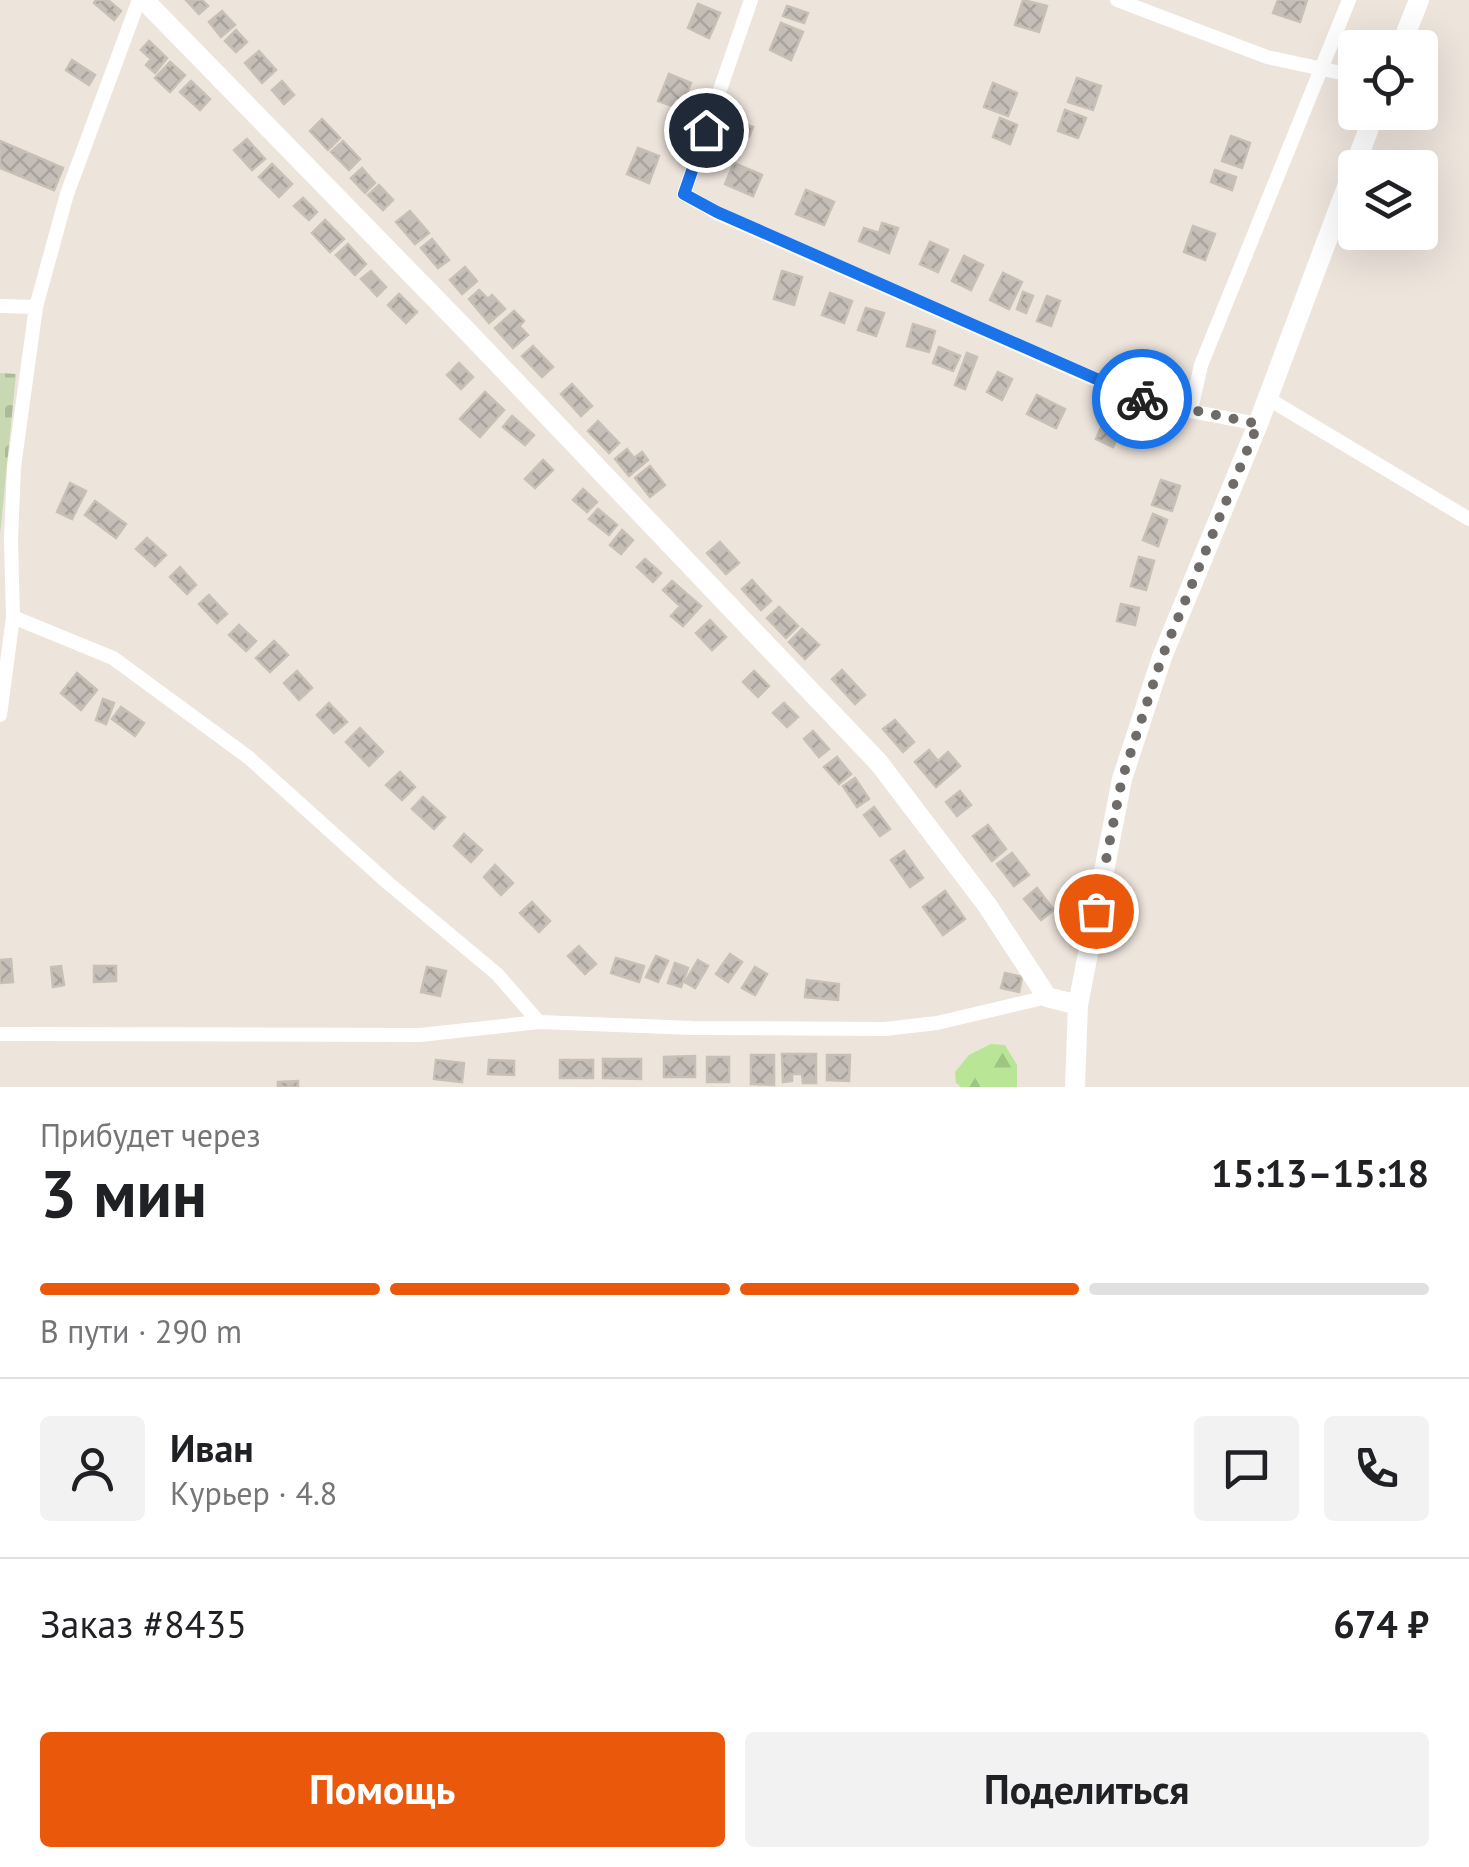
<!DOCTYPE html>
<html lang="ru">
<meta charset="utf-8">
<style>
body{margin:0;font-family:"PT Sans",sans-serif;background:#f2f2f2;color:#202124;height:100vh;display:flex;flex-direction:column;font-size:38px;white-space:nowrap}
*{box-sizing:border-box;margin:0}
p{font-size:32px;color:#757577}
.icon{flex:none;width:55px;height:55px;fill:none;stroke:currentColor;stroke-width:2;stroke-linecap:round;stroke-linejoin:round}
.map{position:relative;height:1087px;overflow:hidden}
.sheet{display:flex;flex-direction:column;background:#fff;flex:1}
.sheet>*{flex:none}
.tools{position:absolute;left:1338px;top:30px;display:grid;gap:20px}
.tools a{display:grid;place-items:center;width:100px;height:100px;border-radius:10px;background:#fff;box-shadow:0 10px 40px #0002;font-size:50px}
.pin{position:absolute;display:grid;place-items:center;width:85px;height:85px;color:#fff;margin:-42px;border:5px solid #fff;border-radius:50%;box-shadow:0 2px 10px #0007}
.courier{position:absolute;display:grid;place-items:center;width:100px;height:100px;margin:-50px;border:8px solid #1a73e8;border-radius:50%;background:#fff;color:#222;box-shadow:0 2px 12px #0007}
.head em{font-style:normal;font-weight:600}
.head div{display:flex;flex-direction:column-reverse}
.head{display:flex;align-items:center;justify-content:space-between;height:170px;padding:0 40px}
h1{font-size:65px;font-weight:600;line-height:75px}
.bar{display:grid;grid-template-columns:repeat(4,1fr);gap:15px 10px;align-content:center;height:120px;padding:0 40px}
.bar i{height:12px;border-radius:8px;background:#e0e0e0}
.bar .current{background:#ea580c}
.bar p{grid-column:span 4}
.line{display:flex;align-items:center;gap:25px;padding:0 40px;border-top:2px solid #e0e0e0}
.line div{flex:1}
.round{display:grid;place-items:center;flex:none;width:105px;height:105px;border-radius:10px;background:#f2f2f2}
.cta{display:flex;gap:20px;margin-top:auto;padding:20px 40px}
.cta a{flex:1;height:115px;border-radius:10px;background:#ea580c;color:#fff;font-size:40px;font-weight:600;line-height:115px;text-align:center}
.cta a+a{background:#f2f2f2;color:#202124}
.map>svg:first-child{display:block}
.forest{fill:url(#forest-firs)}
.cemetery{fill:url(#cemetery-stones)}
.building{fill:url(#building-cross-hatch);stroke:#c8c0b5;stroke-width:2.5}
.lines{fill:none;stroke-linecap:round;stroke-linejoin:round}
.street{stroke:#fff;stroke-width:14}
.secondary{stroke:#fff;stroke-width:20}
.done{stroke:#6e6b68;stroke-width:10;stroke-dasharray:0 18}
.route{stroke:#1a73e8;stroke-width:12}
</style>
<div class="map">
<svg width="1469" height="1087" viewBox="0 0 1469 1087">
<defs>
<pattern id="forest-firs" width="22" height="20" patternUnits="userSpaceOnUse" patternTransform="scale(2.5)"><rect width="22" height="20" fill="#b8e696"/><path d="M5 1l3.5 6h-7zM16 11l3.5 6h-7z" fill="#9ec581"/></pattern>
<pattern id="cemetery-stones" width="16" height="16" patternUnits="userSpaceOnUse" patternTransform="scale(2.5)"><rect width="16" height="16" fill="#c8d8b2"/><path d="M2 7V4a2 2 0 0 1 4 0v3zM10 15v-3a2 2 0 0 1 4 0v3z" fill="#acba99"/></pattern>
<pattern id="building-cross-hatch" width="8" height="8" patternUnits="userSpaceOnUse" patternTransform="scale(2.5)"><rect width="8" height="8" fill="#c5beb8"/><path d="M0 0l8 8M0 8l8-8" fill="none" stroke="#a9a39e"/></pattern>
</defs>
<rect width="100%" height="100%" fill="#ede4dc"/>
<!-- forest -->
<path class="forest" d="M 991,1044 L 1005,1045 L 1017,1065 L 1017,1087 L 961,1087 L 956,1083 L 955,1072 L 969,1055 Z"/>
<!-- cemetery -->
<path class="cemetery" d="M 0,373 L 16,374 L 0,535 Z"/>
<!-- building -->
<path class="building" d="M 96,0 L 108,0 L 121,11 L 114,20 L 94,3 Z
M 186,0 L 202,0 L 208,6 L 199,14 Z
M 1023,0 L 1047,6 L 1039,32 L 1015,25 Z
M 1278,0 L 1307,0 L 1300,22 L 1273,13 Z
M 698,4 L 720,13 L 709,38 L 688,28 Z
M 787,6 L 808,13 L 804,23 L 783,16 Z
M 222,11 L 235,25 L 221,37 L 209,22 Z
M 781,23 L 803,32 L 791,60 L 770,50 Z
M 236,30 L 247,42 L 236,52 L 225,41 Z
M 149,41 L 167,58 L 155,73 L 146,65 L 151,59 L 141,50 Z
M 259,51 L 276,70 L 262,83 L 245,63 Z
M 72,60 L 95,75 L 89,85 L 66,70 Z
M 170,62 L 185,75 L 170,92 L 155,78 Z
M 669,74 L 691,83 L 681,109 L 658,101 Z
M 1077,78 L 1101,86 L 1093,110 L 1068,102 Z
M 191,81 L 210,99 L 200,110 L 180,92 Z
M 282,81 L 294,95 L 284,104 L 272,90 Z
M 993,83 L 1017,93 L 1008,116 L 984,107 Z
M 1065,110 L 1086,118 L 1078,138 L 1058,131 Z
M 1000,118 L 1017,125 L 1010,144 L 993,137 Z
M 322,119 L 340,138 L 328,150 L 310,131 Z
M 734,120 L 753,127 L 749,137 L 730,130 Z
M 1231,136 L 1250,143 L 1242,168 L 1222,161 Z
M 247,139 L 265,159 L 252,170 L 234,150 Z
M 0,141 L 63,168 L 54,190 L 0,168 Z
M 343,141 L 360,159 L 349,170 L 331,152 Z
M 638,148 L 659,156 L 649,183 L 627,174 Z
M 734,163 L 762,175 L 753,196 L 725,184 Z
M 272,164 L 292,184 L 279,197 L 259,177 Z
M 362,168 L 375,183 L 365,193 L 351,178 Z
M 1215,170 L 1236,177 L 1232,190 L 1211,182 Z
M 379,185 L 393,200 L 383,210 L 368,195 Z
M 806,190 L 834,202 L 824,225 L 796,214 Z
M 303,198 L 317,212 L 309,220 L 294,206 Z
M 410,211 L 429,233 L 415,244 L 396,222 Z
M 325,220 L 344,239 L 330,252 L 312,233 Z
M 882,223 L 898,228 L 889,253 L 859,241 L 864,228 L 879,233 Z
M 1193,226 L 1215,234 L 1205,260 L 1184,252 Z
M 432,239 L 449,260 L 438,268 L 421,248 Z
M 930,242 L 948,250 L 938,272 L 920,264 Z
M 348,244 L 366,264 L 355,275 L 336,255 Z
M 964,256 L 983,265 L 971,290 L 952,281 Z
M 465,267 L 477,281 L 462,294 L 450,280 Z
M 371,271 L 386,287 L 377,296 L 361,279 Z
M 782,271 L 802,277 L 794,305 L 774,299 Z
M 1003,273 L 1022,282 L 1009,309 L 990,300 Z
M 479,290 L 488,299 L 492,295 L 505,309 L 489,323 L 469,299 Z
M 1023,292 L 1033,296 L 1026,313 L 1017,309 Z
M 830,293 L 852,301 L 844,323 L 822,315 Z
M 399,294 L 417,312 L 406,323 L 388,305 Z
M 1047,296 L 1060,301 L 1051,326 L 1037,321 Z
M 866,308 L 884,313 L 876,336 L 858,330 Z
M 514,311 L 524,321 L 519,326 L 528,335 L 513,348 L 495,328 Z
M 913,324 L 935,331 L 929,352 L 907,346 Z
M 533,346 L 553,367 L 542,377 L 522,356 Z
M 939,347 L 960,356 L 953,371 L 933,363 Z
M 967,353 L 977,357 L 965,389 L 955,385 Z
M 459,363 L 473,377 L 461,389 L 447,375 Z
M 998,372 L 1012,379 L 1002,400 L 987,392 Z
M 572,384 L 592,406 L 581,416 L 561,394 Z
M 485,392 L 504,410 L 480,437 L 460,419 Z
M 1037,395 L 1065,409 L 1056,428 L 1027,414 Z
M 1108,412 L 1125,420 L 1113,447 L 1096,439 Z
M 512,416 L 534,435 L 525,445 L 503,427 Z
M 598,421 L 619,443 L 609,453 L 588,431 Z
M 627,449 L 634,458 L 642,452 L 648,460 L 629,476 L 615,459 Z
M 543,460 L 553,470 L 535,488 L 525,479 Z
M 650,466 L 665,485 L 650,497 L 635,478 Z
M 1161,480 L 1180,486 L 1172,511 L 1152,505 Z
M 70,483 L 86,491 L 72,519 L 57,512 Z
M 583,489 L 597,502 L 587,512 L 573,500 Z
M 95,501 L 126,524 L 116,538 L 85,515 Z
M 598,509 L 617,525 L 609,535 L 589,519 Z
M 1153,514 L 1167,520 L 1158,546 L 1143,540 Z
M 622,530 L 633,540 L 621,554 L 610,545 Z
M 147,538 L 166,555 L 155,566 L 136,549 Z
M 720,542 L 739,563 L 726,574 L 707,553 Z
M 1139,557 L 1154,561 L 1146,590 L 1131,586 Z
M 645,559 L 661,573 L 653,582 L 637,567 Z
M 180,567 L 196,585 L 187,594 L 170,577 Z
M 752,580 L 771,601 L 761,610 L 742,589 Z
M 672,581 L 701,606 L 683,626 L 671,616 L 680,606 L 663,590 Z
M 209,595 L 227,614 L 217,623 L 199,604 Z
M 1121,604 L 1139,608 L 1135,625 L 1117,621 Z
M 779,607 L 798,626 L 786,638 L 767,618 Z
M 710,620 L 726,637 L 712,650 L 696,633 Z
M 239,625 L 256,641 L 246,651 L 229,635 Z
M 802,629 L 819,645 L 805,659 L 789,642 Z
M 274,641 L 288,655 L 270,672 L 256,658 Z
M 842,670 L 865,695 L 855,704 L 832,679 Z
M 297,671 L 312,688 L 299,700 L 284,683 Z
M 754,671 L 769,686 L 758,697 L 743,682 Z
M 77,673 L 97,690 L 81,710 L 61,693 Z
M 103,699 L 114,703 L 106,724 L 96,720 Z
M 329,703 L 347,722 L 334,733 L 317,715 Z
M 784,703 L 798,717 L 787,727 L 773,713 Z
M 121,707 L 144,723 L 135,736 L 112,719 Z
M 895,720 L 914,742 L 903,752 L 883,729 Z
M 360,728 L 383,752 L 369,766 L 346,742 Z
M 813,731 L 829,749 L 819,757 L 804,739 Z
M 929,750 L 938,761 L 948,752 L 960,766 L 936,787 L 915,762 Z
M 837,757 L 851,774 L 839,784 L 824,767 Z
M 400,772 L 415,787 L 402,800 L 386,785 Z
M 855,778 L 869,799 L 857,807 L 843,786 Z
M 960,791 L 971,805 L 957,816 L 946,802 Z
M 423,797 L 445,817 L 434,829 L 412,809 Z
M 874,807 L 890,829 L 880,836 L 864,815 Z
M 988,825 L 1006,849 L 992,861 L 973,836 Z
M 464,834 L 482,850 L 471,862 L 454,846 Z
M 904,851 L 923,878 L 910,887 L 891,860 Z
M 1012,853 L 1029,875 L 1014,886 L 997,864 Z
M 495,865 L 513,883 L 501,895 L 484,877 Z
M 1037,888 L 1054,910 L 1041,920 L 1024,899 Z
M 945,891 L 965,919 L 943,935 L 923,907 Z
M 532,902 L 550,921 L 539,932 L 520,913 Z
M 579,946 L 596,964 L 585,974 L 568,956 Z
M 730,954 L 742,962 L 728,982 L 716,974 Z
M 656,956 L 668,961 L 658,982 L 646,977 Z
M 616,958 L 644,966 L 639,982 L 611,973 Z
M 11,959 L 13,982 L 0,983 L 0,960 Z
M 698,960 L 708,966 L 695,988 L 685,982 Z
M 675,963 L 688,968 L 681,987 L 668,983 Z
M 61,966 L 64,985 L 53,987 L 51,967 Z
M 94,966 L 116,966 L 116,981 L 94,982 Z
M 427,967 L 446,971 L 440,996 L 421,992 Z
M 755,967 L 767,974 L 755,995 L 742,988 Z
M 1005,973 L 1022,977 L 1019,992 L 1001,988 Z
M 807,980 L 839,984 L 838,1000 L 805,997 Z
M 782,1054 L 816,1054 L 816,1083 L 803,1083 L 802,1074 L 792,1074 L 792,1081 L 783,1082 Z
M 751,1055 L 774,1055 L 774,1085 L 751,1084 Z
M 827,1055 L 850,1055 L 849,1081 L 827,1080 Z
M 695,1056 L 695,1077 L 664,1077 L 664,1057 Z
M 707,1057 L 729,1057 L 729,1082 L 707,1082 Z
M 603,1059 L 641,1059 L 641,1079 L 603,1078 Z
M 436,1060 L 464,1063 L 462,1082 L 434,1079 Z
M 489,1060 L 514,1061 L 514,1075 L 488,1074 Z
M 560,1060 L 593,1060 L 593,1078 L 560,1078 Z
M 298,1081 L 298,1087 L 278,1087 L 278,1082 Z"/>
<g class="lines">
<!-- street -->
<path class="street" d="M 751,0 L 684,194 L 717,213 L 1149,403 L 1258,424
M 1117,0 L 1267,57 L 1355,76
M 0,306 L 36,307
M 1267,398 L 1469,519
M 1191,410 L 1201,365 L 1349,0
M 13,617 L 113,658 L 248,757 L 388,883 L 497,974 L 539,1022
M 0,715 L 13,617 L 11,540 L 14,467 L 36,307 L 67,194 L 139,0
M 0,1034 L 420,1035 L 539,1022 L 693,1028 L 885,1029 L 937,1023 L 1047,997"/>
<!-- secondary -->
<path class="secondary" d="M 144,0 L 466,330 L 879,763 L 987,905 L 1047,997 L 1078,1005
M 1400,48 L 1419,0
M 1075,1087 L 1078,1005 L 1122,779 L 1162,657 L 1258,424 L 1375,112"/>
</g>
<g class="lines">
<!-- done -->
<path class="done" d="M 1096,911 L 1122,779 L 1162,657 L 1258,424 L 1142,399"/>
<!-- route -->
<path class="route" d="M 706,130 L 684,194 L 717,212 L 1142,399"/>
</g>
</svg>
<div class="tools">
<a><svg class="icon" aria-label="locate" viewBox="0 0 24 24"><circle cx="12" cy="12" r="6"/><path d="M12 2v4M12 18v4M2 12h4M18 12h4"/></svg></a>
<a><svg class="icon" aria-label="layers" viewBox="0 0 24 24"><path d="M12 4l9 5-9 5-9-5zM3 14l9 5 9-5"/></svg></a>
</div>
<div class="pin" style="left:1096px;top:911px;background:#ea580c"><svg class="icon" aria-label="bag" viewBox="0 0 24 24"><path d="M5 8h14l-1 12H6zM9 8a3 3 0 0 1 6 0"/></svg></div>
<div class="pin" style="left:706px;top:130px;background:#1f2937"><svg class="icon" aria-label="home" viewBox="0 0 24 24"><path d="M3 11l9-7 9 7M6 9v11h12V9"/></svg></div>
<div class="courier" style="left:1142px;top:399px"><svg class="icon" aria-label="bike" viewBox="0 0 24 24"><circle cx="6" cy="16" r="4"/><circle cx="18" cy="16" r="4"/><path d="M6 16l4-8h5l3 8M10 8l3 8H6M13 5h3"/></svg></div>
</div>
<section class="sheet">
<div class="head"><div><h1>3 мин</h1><p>Прибудет через</p></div><em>15:13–15:18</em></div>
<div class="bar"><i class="current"></i><i class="current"></i><i class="current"></i><i></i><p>В пути · 290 m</p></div>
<div class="line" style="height:180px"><a class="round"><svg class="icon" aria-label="person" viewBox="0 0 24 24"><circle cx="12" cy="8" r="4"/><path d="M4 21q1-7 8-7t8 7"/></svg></a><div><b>Иван</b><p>Курьер · 4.8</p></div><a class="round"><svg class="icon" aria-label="chat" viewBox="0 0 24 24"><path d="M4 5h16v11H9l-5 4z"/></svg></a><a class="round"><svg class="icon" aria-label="phone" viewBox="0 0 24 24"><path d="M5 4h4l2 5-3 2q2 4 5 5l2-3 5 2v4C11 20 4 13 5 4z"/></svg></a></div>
<div class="line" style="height:130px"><div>Заказ #8435</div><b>674 ₽</b></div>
<div class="cta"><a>Помощь</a><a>Поделиться</a></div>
</section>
